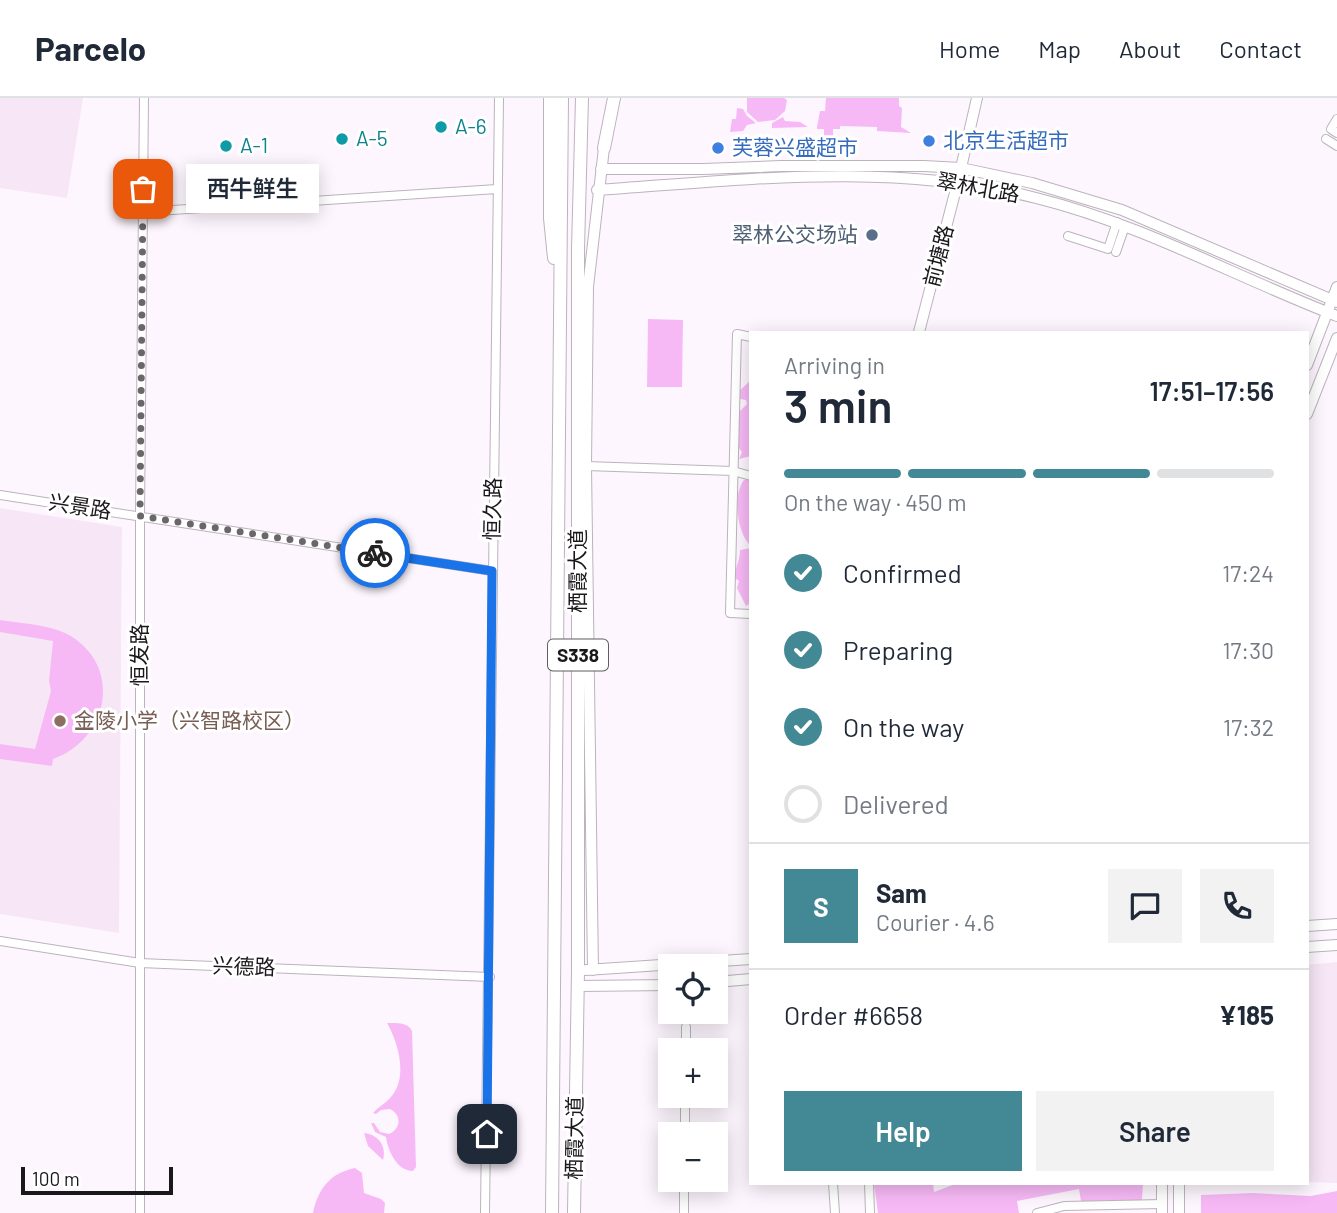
<!DOCTYPE html>
<meta charset="utf-8">
<style>
body{margin:0;font-family:Barlow,"Noto Sans SC",sans-serif;background:#f2f2f3;color:#1f2937;height:100vh;display:flex;flex-direction:column;font-size:26px;white-space:nowrap}
*{box-sizing:border-box;margin:0}
p{font-size:23px;color:#747a83}
.icon{flex:none;width:38px;height:38px;fill:none;stroke:currentColor;stroke-width:2;stroke-linecap:round;stroke-linejoin:round}
.map{position:relative;flex:1;overflow:hidden}
.sheet{position:absolute;left:749px;top:233px;width:560px;height:854px;display:flex;flex-direction:column;background:#fff;border-radius:0px;box-shadow:0 4px 18px #0003}
.sheet>*{flex:none}
.controls{position:absolute;left:658px;top:856px;display:grid;gap:14px}
.controls a{display:grid;place-items:center;width:70px;height:70px;border-radius:0px;background:#fff;box-shadow:0 4px 18px #0003;font-size:35px}
.scale{position:absolute;left:21px;bottom:18px;width:152px;box-sizing:border-box;padding-left:7px;border:4px solid #1b181b;border-top:0;font-size:19px;line-height:24px;white-space:nowrap;color:#1b181b;-webkit-text-stroke:5px #fff;paint-order:stroke}
.pin{position:absolute;display:grid;place-items:center;width:60px;height:60px;color:#fff;margin:-30px;border-radius:14px;box-shadow:0 4px 10px #0006}
.courier{position:absolute;display:grid;place-items:center;width:70px;height:70px;margin:-35px;border:5px solid #1a73e8;border-radius:50%;background:#fff;color:#222;box-shadow:0 2px 9px #0007}
.bubble{position:absolute;height:49px;border-radius:0px;background:#fff;box-shadow:0 4px 18px #0003;font-size:23px;font-weight:600;line-height:49px;text-align:center}
.head em{font-style:normal;font-weight:600}
.head div{display:flex;flex-direction:column-reverse}
.head{display:flex;align-items:center;justify-content:space-between;height:119px;padding:0 35px}
h1{font-size:46px;font-weight:600;line-height:52px}
.bar{display:grid;grid-template-columns:repeat(4,1fr);gap:10px 7px;align-content:center;height:84px;padding:0 35px}
.bar i{height:9px;border-radius:5px;background:#e0e1e3}
.bar .active{background:#438895}
.bar p{grid-column:span 4}
.line{display:flex;align-items:center;gap:18px;padding:0 35px;border-top:2px solid #e0e1e3}
.line div{flex:1}
.round{display:grid;place-items:center;flex:none;width:74px;height:74px;border-radius:0px;background:#f2f2f3}
ol{padding:0 35px;list-style:none}
li{display:flex;align-items:center;gap:21px;height:77px}
li p{margin-inline-start:auto}
li .icon{padding:7px;border-radius:50%;background:#438895;color:#fff;stroke-width:4}
li:last-child{color:#747a83}
li i{width:38px;height:38px;border:4px solid #e0e1e3;border-radius:50%}
.primary-button{display:flex;gap:14px;margin-top:auto;padding:14px 35px}
.primary-button a{flex:1;height:80px;border-radius:0px;background:#438895;color:#fff;font-size:28px;font-weight:600;line-height:80px;text-align:center}
.primary-button a+a{background:#f2f2f3;color:#1f2937}
header{display:flex;align-items:center;gap:42px;box-sizing:border-box;height:98px;padding:0 35px;background:#fff;border-bottom:2px solid #e0e1e3}
header strong{font-size:33px}
nav{display:flex;gap:38px;margin-inline-start:auto;font-size:24px}
.map>svg:first-child{display:block}
.built{fill:#f7e7f6}
.green{fill:#f7b9f6}
.lines{fill:none;stroke-linecap:round;stroke-linejoin:round}
.street-casing{stroke:#bcb3bc;stroke-width:10}
.secondary-casing{stroke:#bcb3bc;stroke-width:12}
.primary-casing{stroke:#bcb3bc;stroke-width:14}
.street{stroke:#fff;stroke-width:8}
.secondary{stroke:#fff;stroke-width:10}
.primary{stroke:#fff;stroke-width:12}
.done{stroke:#6a666a;stroke-width:7;stroke-dasharray:0 12.6}
.route{stroke:#1a73e8;stroke-width:9}
.culture-dot{fill:#0f9aa8;stroke:#fff;stroke-width:2.5}
.shop-dot{fill:#3f7fe0;stroke:#fff;stroke-width:2.5}
.service-dot{fill:#5c6f8a;stroke:#fff;stroke-width:2.5}
.education-dot{fill:#8d6e63;stroke:#fff;stroke-width:2.5}
.labels{text-anchor:middle;stroke-width:6;stroke-linejoin:round;paint-order:stroke}
.shield{fill:#fff;stroke:#5f5d5f;stroke-width:2}
.shield-label{font-size:19px;font-weight:bold;fill:#1b181b}
.culture-label{font-size:21px;fill:#0d838f;stroke:#fff;text-anchor:start}
.shop-label{font-size:21px;fill:#366cbe;stroke:#fff;text-anchor:start}
.street-label{font-size:21px;fill:#1b181b;stroke:#fff}
.service-label{font-size:21px;fill:#4e5e75;stroke:#fff;text-anchor:end}
.education-label{font-size:21px;fill:#785e54;stroke:#fff;text-anchor:start}
</style>
<header>
<strong>Parcelo</strong>
<nav><a>Home</a><a>Map</a><a>About</a><a>Contact</a></nav>
</header>
<div class="map">
<svg width="1337" height="1115" viewBox="0 0 1337 1115">
<rect width="100%" height="100%" fill="#fef6fe"/>
<!-- built -->
<path class="built" d="M 0,0 L 83,0 L 67,100 L 0,90 Z
M 0,410 L 122,429 L 119,835 L 0,816 Z
M 1337,864 L 1337,1085 L 1307,1084 L 1307,867 Z"/>
<!-- green -->
<path class="green" d="M 747,0 L 784,0 L 787,2 L 785,13 L 775,22 L 758,24 L 747,14 Z
M 826,0 L 899,0 L 899,8 L 902,10 L 901,29 L 911,35 L 877,33 L 877,29 L 840,28 L 840,31 L 833,31 L 833,45 L 824,44 L 824,31 L 817,31 L 817,29 L 820,13 L 825,13 Z
M 737,10 L 743,11 L 747,18 L 756,25 L 747,27 L 743,33 L 730,34 L 732,21 L 736,21 Z
M 783,19 L 785,23 L 800,24 L 808,29 L 772,30 L 772,25 Z
M 648,221 L 683,222 L 682,289 L 647,289 Z
M 751,282 L 751,358 L 739,361 L 742,354 L 738,349 L 738,315 L 747,306 L 746,302 L 740,301 L 739,293 Z
M 750,381 L 751,448 C 737,436 732,397 744,382 Z
M 751,450 L 751,505 L 746,508 L 737,490 L 739,483 L 735,480 C 734,471 740,464 740,452 Z
M 0,522 C 24,526 53,526 74,540 C 123,574 106,642 53,661 L 52,668 L 0,661 L 0,646 L 35,651 L 51,593 L 49,583 L 53,543 L 0,534 Z
M 387,925 C 396,925 408,924 412,933 L 416,1069 L 413,1073 C 397,1073 388,1053 386,1039 L 375,1034 L 371,1025 L 374,1025 L 380,1034 L 389,1036 C 401,1031 402,1017 390,1011 L 381,1012 L 376,1016 L 373,1015 C 378,1009 385,1006 390,1000 C 409,981 398,944 387,925 Z
M 364,1035 C 378,1036 387,1048 383,1062 L 368,1048 Z
M 355,1070 L 362,1075 L 364,1095 L 381,1101 L 385,1105 L 384,1115 L 313,1115 C 318,1091 330,1075 355,1070 Z
M 874,1085 L 933,1085 L 934,1094 L 958,1085 L 1143,1085 L 1142,1102 L 1081,1103 L 1079,1091 L 1017,1103 L 1019,1115 L 878,1115 Z
M 1337,1093 L 1337,1115 L 1201,1115 L 1201,1097 L 1252,1095 L 1311,1098 Z"/>
<g class="lines">
<defs>
<path id="street" d="M 1337,21 L 1331,31 L 1337,35
M 1326,41 L 1337,48
M 142,114 L 497,91
M 1068,138 L 1108,151 L 1117,124
M 1116,154 L 1125,128
M 751,239 L 737,236 L 730,515 L 751,516
M 586,368 L 733,373 L 751,378
M 0,397 L 492,473
M 0,843 L 140,865 L 490,879
M 686,952 L 686,929
M 685,1036 L 685,998
M 833,1085 L 835,1115
M 869,1085 L 870,1115
M 140,1115 L 140,418 L 144,0
M 485,1115 L 499,0
M 684,1115 L 684,1082
M 1037,1115 L 1064,1108 L 1162,1106"/>
<path id="secondary" d="M 601,71 L 703,71 L 781,68 L 924,68 L 961,70 L 1032,85 L 1122,112 L 1337,204
M 597,92 C 743,82 892,63 1036,100 C 1141,126 1236,179 1337,218
M 919,234 L 958,83 L 977,0
M 1307,267 L 1337,189
M 1307,316 L 1337,240
M 1307,828 L 1337,826
M 1307,849 L 1337,847
M 586,872 L 751,861
M 593,872 L 586,368 L 588,189 L 604,50
M 716,884 L 751,881
M 578,888 L 670,887
M 1162,1085 L 1162,1115
M 1179,1115 L 1179,1085"/>
<path id="primary" d="M 550,0 L 550,120 L 554,160
M 604,50 L 614,0
M 552,1115 L 562,0
M 574,1115 L 578,873 L 578,151 L 582,0"/>
</defs>
<!-- street casing -->
<use href="#street" class="street-casing"/>
<!-- secondary casing -->
<use href="#secondary" class="secondary-casing"/>
<!-- primary casing -->
<use href="#primary" class="primary-casing"/>
<!-- street -->
<use href="#street" class="street"/>
<!-- secondary -->
<use href="#secondary" class="secondary"/>
<!-- primary -->
<use href="#primary" class="primary"/>
</g>
<g class="lines">
<!-- done -->
<path class="done" d="M 143,91 L 140,418 L 375,455"/>
<!-- route -->
<path class="route" d="M 375,455 L 492,473 L 487,1036"/>
</g>
<!-- markers -->
<g class="culture-dot">
<circle cx="441" cy="29" r="7"/>
<circle cx="342" cy="41" r="7"/>
<circle cx="226" cy="48" r="7"/>
</g>
<g class="shop-dot">
<circle cx="929" cy="43" r="7"/>
<circle cx="718" cy="50" r="7"/>
</g>
<circle class="service-dot" cx="872" cy="137" r="7"/>
<circle class="education-dot" cx="60" cy="623" r="7"/>
<g class="labels">
<!-- shield labels -->
<rect class="shield" x="548" y="541.5" width="60" height="31" rx="5"/>
<g class="shield-label">
<text x="578" y="564">S338</text>
</g>
<!-- culture labels -->
<g class="culture-label">
<text x="455" y="36">A-6</text>
<text x="356" y="48">A-5</text>
<text x="240" y="55">A-1</text>
</g>
<!-- shop labels -->
<g class="shop-label">
<text x="943" y="50">北京生活超市</text>
<text x="732" y="57">芙蓉兴盛超市</text>
</g>
<!-- street labels -->
<g class="street-label">
<text transform="translate(978 90) rotate(10)" y="7">翠林北路</text>
<text transform="translate(939 158) rotate(-76)" y="7">前塘路</text>
<text transform="translate(80 409) rotate(9)" y="7">兴景路</text>
<text transform="translate(493 411) rotate(-89)" y="7">恒久路</text>
<text transform="translate(578 473) rotate(-90)" y="7">栖霞大道</text>
<text transform="translate(140 557) rotate(-90)" y="7">恒发路</text>
<text transform="translate(244 869) rotate(2)" y="7">兴德路</text>
<text transform="translate(575 1040) rotate(-89)" y="7">栖霞大道</text>
</g>
<!-- service labels -->
<g class="service-label">
<text x="858" y="144">翠林公交场站</text>
</g>
<!-- education labels -->
<g class="education-label">
<text x="74" y="630">金陵小学（兴智路校区）</text>
</g>
</g>
</svg>
<div class="controls">
<a><svg class="icon" aria-label="locate" viewBox="0 0 24 24"><circle cx="12" cy="12" r="6"/><path d="M12 2v4M12 18v4M2 12h4M18 12h4"/></svg></a>
<a>+</a>
<a>−</a>
</div>
<div class="scale">100 m</div>
<div class="pin" style="left:143px;top:91px;background:#ea580c"><svg class="icon" aria-label="bag" viewBox="0 0 24 24"><path d="M5 8h14l-1 12H6zM9 8a3 3 0 0 1 6 0"/></svg></div>
<div class="pin" style="left:487px;top:1036px;background:#1f2937"><svg class="icon" aria-label="home" viewBox="0 0 24 24"><path d="M3 11l9-7 9 7M6 9v11h12V9"/></svg></div>
<div class="courier" style="left:375px;top:455px"><svg class="icon" aria-label="bike" viewBox="0 0 24 24"><circle cx="6" cy="16" r="4"/><circle cx="18" cy="16" r="4"/><path d="M6 16l4-8h5l3 8M10 8l3 8H6M13 5h3"/></svg></div>
<div class="bubble" style="left:186px;top:66px;width:133px">西牛鲜生</div>
<section class="sheet">
<div class="head"><div><h1>3 min</h1><p>Arriving in</p></div><em>17:51–17:56</em></div>
<div class="bar"><i class="active"></i><i class="active"></i><i class="active"></i><i></i><p>On the way · 450 m</p></div>
<ol>
<li><svg class="icon" aria-label="check" viewBox="0 0 24 24"><path d="M5 12l5 5 9-10"/></svg>Confirmed<p>17:24</p></li>
<li><svg class="icon" aria-label="check" viewBox="0 0 24 24"><path d="M5 12l5 5 9-10"/></svg>Preparing<p>17:30</p></li>
<li><svg class="icon" aria-label="check" viewBox="0 0 24 24"><path d="M5 12l5 5 9-10"/></svg>On the way<p>17:32</p></li>
<li><i></i>Delivered</li>
</ol>
<div class="line" style="height:126px"><b class="round" style="background:#438895;color:#fff">S</b><div><b>Sam</b><p>Courier · 4.6</p></div><a class="round"><svg class="icon" aria-label="chat" viewBox="0 0 24 24"><path d="M4 5h16v11H9l-5 4z"/></svg></a><a class="round"><svg class="icon" aria-label="phone" viewBox="0 0 24 24"><path d="M5 4h4l2 5-3 2q2 4 5 5l2-3 5 2v4C11 20 4 13 5 4z"/></svg></a></div>
<div class="line" style="height:91px"><div>Order #6658</div><b>¥185</b></div>
<div class="primary-button"><a>Help</a><a>Share</a></div>
</section>
</div>
